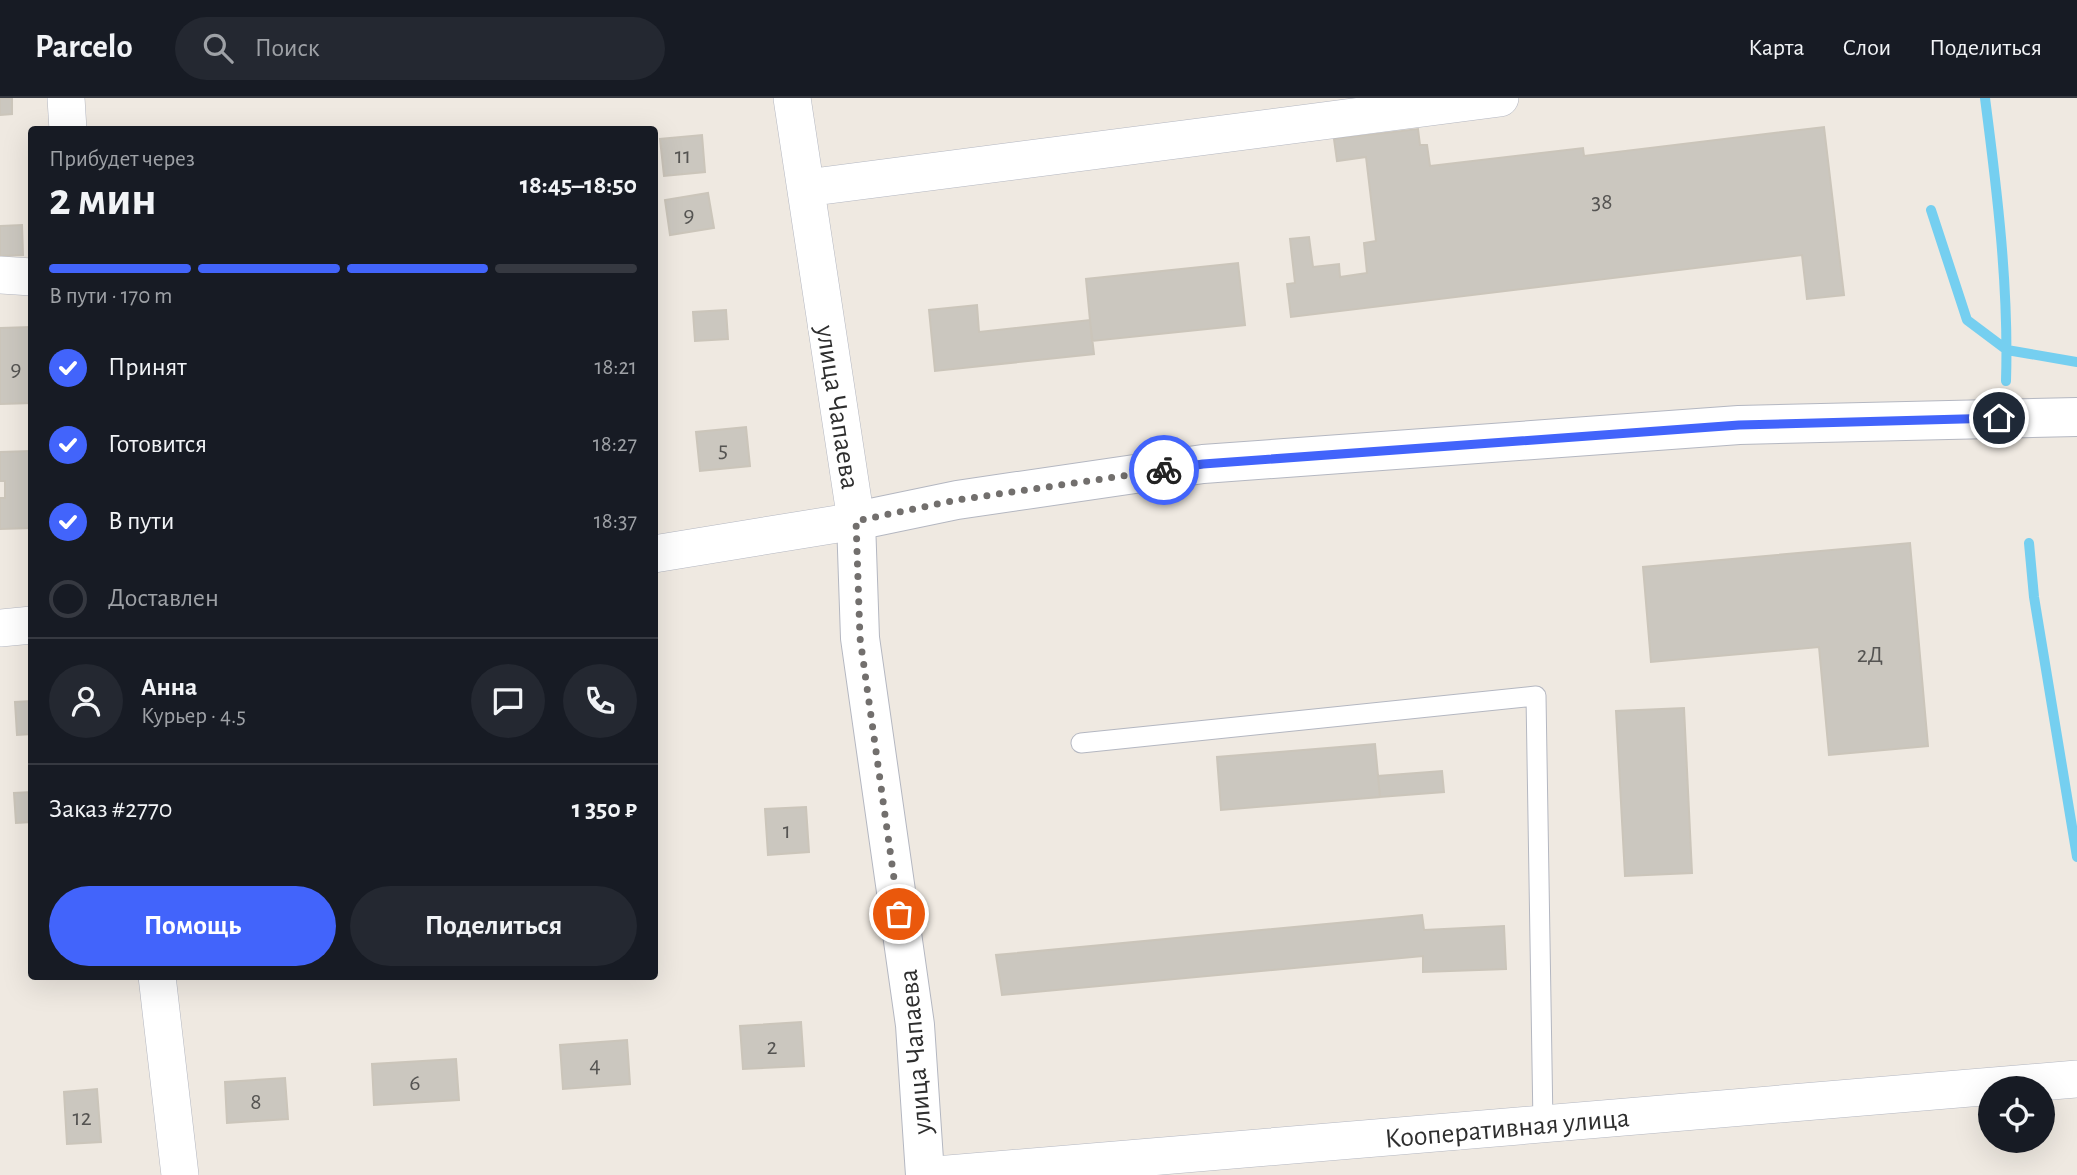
<!DOCTYPE html>
<html lang="ru">
<meta charset="utf-8">
<style>
body{margin:0;font-family:"Alegreya Sans",sans-serif;background:#242831;color:#f1f3f6;height:100vh;display:flex;flex-direction:column;font-size:26px;white-space:nowrap}
*{box-sizing:border-box;margin:0}
p{font-size:23px;color:#9ea1a6}
.icon{flex:none;width:38px;height:38px;fill:none;stroke:currentColor;stroke-width:2;stroke-linecap:round;stroke-linejoin:round}
.map{position:relative;flex:1;overflow:hidden}
.sheet{position:absolute;left:28px;top:28px;width:630px;height:854px;display:flex;flex-direction:column;background:#171b24;border-radius:7px;box-shadow:0 7px 28px #0002}
.sheet>*{flex:none}
.controls{position:absolute;left:1978px;top:978px;display:grid;gap:14px}
.controls a{display:grid;place-items:center;width:77px;height:77px;border-radius:50%;background:#171b24;box-shadow:0 7px 28px #0002;font-size:35px}
.pin{position:absolute;display:grid;place-items:center;width:60px;height:60px;color:#fff;margin:-30px;border:4px solid #fff;border-radius:50%;box-shadow:0 2px 7px #0007}
.courier{position:absolute;display:grid;place-items:center;width:70px;height:70px;margin:-35px;border:5px solid #4264fb;border-radius:50%;background:#fff;color:#222;box-shadow:0 2px 9px #0007}
.head em{font-style:normal;font-weight:600}
.head div{display:flex;flex-direction:column-reverse}
.head{display:flex;align-items:center;justify-content:space-between;height:119px;padding:0 21px}
h1{font-size:46px;font-weight:600;line-height:52px}
.bar{display:grid;grid-template-columns:repeat(4,1fr);gap:10px 7px;align-content:center;height:84px;padding:0 21px}
.bar i{height:9px;border-radius:5px;background:#363941}
.bar .selected{background:#4264fb}
.bar p{grid-column:span 4}
.line{display:flex;align-items:center;gap:18px;padding:0 21px;border-top:2px solid #363941}
.line div{flex:1}
.round{display:grid;place-items:center;flex:none;width:74px;height:74px;border-radius:37px;background:#242831}
ol{padding:0 21px;list-style:none}
li{display:flex;align-items:center;gap:21px;height:77px}
li p{margin-inline-start:auto}
li .icon{padding:7px;border-radius:50%;background:#4264fb;color:#fff;stroke-width:4}
li:last-child{color:#9ea1a6}
li i{width:38px;height:38px;border:4px solid #363941;border-radius:50%}
.button{display:flex;gap:14px;margin-top:auto;padding:14px 21px}
.button a{flex:1;height:80px;border-radius:42px;background:#4264fb;color:#fff;font-size:28px;font-weight:600;line-height:80px;text-align:center}
.button a+a{background:#242831;color:#f1f3f6}
header{display:flex;align-items:center;gap:42px;box-sizing:border-box;height:98px;padding:0 35px;background:#171b24;border-bottom:2px solid #363941}
header strong{font-size:33px}
nav{display:flex;gap:38px;margin-inline-start:auto;font-size:24px}
.search{width:490px;height:63px;background:#242831;display:flex;align-items:center;gap:18px;box-sizing:border-box;padding:0 24px;border-radius:38px;color:#9ea1a6;font-size:26px}
.map>svg:first-child{display:block}
.lines{fill:none;stroke-linecap:round;stroke-linejoin:round}
.stream{stroke:#75cff0;stroke-width:10}
.building{fill:#cbc7bf;stroke:#cbc5ba;stroke-width:2}
.service-casing{stroke:#b4b7c1;stroke-width:21}
.minor-casing{stroke:#b4b7c1;stroke-width:38}
.secondary-casing{stroke:#b4b7c1;stroke-width:40}
.service{stroke:#fff;stroke-width:19}
.minor{stroke:#fff;stroke-width:37}
.secondary{stroke:#fff;stroke-width:38}
.done{stroke:#726f6d;stroke-width:7;stroke-dasharray:0 12.6}
.route{stroke:#4264fb;stroke-width:9}
.labels{text-anchor:middle;stroke-width:6;stroke-linejoin:round;paint-order:stroke}
.number-label{font-size:24px;fill:#555452}
.street-label{font-size:28px;fill:#2e2e2e;stroke:#fff}
</style>
<header>
<strong>Parcelo</strong>
<div class="search"><svg class="icon" aria-label="search" viewBox="0 0 24 24"><circle cx="10" cy="10" r="6"/><path d="M15 15l6 6"/></svg>Поиск</div>
<nav><a>Карта</a><a>Слои</a><a>Поделиться</a></nav>
</header>
<div class="map">
<svg width="2077" height="1077" viewBox="0 0 2077 1077">
<rect width="100%" height="100%" fill="#efe9e1"/>
<g class="lines">
<!-- stream -->
<path class="stream" d="M 1985,0 C 1997,92 2009,190 2006,283
M 1931,112 L 1967,222 L 2007,252 L 2077,264
M 2029,445 L 2034,499 L 2077,759"/>
</g>
<!-- building -->
<path class="building" d="M 0,0 L 12,0 L 12,16 L 0,17 Z
M 1824,29 L 1844,197 L 1807,201 L 1802,157 L 1291,219 L 1287,186 L 1295,185 L 1290,141 L 1309,139 L 1313,169 L 1339,166 L 1340,179 L 1367,175 L 1364,145 L 1376,143 L 1366,59 L 1337,63 L 1334,41 L 1418,31 L 1420,47 L 1427,47 L 1430,68 L 1583,50 L 1584,58 Z
M 702,37 L 705,74 L 664,78 L 660,41 Z
M 708,95 L 714,130 L 670,137 L 665,102 Z
M 22,127 L 23,157 L 0,158 L 0,128 Z
M 1238,165 L 1245,227 L 1092,243 L 1086,181 Z
M 977,207 L 979,234 L 1090,222 L 1094,256 L 935,273 L 929,212 Z
M 726,212 L 728,241 L 695,243 L 693,214 Z
M 31,229 L 32,305 L 0,306 L 0,230 Z
M 746,329 L 750,368 L 700,373 L 696,334 Z
M 32,353 L 32,430 L 0,431 L 0,400 L 5,400 L 5,383 L 0,383 L 0,354 Z
M 1910,445 L 1928,648 L 1829,657 L 1819,549 L 1651,564 L 1643,469 Z
M 32,603 L 32,636 L 17,637 L 15,604 Z
M 1684,610 L 1692,775 L 1625,778 L 1616,613 Z
M 1375,646 L 1380,699 L 1221,712 L 1217,659 Z
M 1442,673 L 1444,694 L 1380,699 L 1378,678 Z
M 32,694 L 32,724 L 16,725 L 14,695 Z
M 806,709 L 809,754 L 768,757 L 765,711 Z
M 1422,817 L 1424,832 L 1504,828 L 1506,871 L 1423,874 L 1423,858 L 1002,897 L 996,857 Z
M 801,924 L 804,968 L 743,971 L 740,928 Z
M 627,942 L 630,986 L 563,991 L 560,947 Z
M 456,961 L 459,1002 L 374,1007 L 372,966 Z
M 285,980 L 288,1021 L 227,1025 L 225,984 Z
M 97,991 L 101,1044 L 67,1046 L 64,994 Z"/>
<g class="lines">
<defs>
<path id="service" d="M 1081,645 L 1536,598 L 1543,1026"/>
<path id="minor" d="M 66,0 L 68,32
M 806,90 L 1500,0
M 0,177 L 32,179
M 654,456 L 856,423 L 792,0
M 0,530 L 32,527
M 157,878 L 180,1077
M 936,1077 L 2077,981"/>
<path id="secondary" d="M 925,1077 L 915,927 L 860,540 L 856,423 L 957,402 L 1203,366 L 1739,327 L 2077,319"/>
</defs>
<!-- service casing -->
<use href="#service" class="service-casing"/>
<!-- minor casing -->
<use href="#minor" class="minor-casing"/>
<!-- secondary casing -->
<use href="#secondary" class="secondary-casing"/>
<!-- service -->
<use href="#service" class="service"/>
<!-- minor -->
<use href="#minor" class="minor"/>
<!-- secondary -->
<use href="#secondary" class="secondary"/>
</g>
<g class="lines">
<!-- done -->
<path class="done" d="M 899,816 L 860,540 L 856,423 L 957,402 L 1164,372"/>
<!-- route -->
<path class="route" d="M 1164,372 L 1203,366 L 1739,327 L 1999,320"/>
</g>
<g class="labels">
<!-- number labels -->
<g class="number-label">
<text x="683" y="65">11</text>
<text x="1602" y="111">38</text>
<text x="689" y="124">9</text>
<text x="16" y="278">9</text>
<text x="723" y="359">5</text>
<text x="1870" y="564">2Д</text>
<text x="787" y="740">1</text>
<text x="772" y="956">2</text>
<text x="595" y="974">4</text>
<text x="415" y="992">6</text>
<text x="256" y="1011">8</text>
<text x="82" y="1027">12</text>
</g>
<!-- street labels -->
<g class="street-label">
<text transform="translate(839 309) rotate(81)" y="10">улица Чапаева</text>
<text transform="translate(914 954) rotate(-95)" y="10">улица Чапаева</text>
<text transform="translate(1507 1029) rotate(-5)" y="10">Кооперативная улица</text>
</g>
</g>
</svg>
<div class="controls">
<a><svg class="icon" aria-label="locate" viewBox="0 0 24 24"><circle cx="12" cy="12" r="6"/><path d="M12 2v4M12 18v4M2 12h4M18 12h4"/></svg></a>
</div>
<div class="pin" style="left:899px;top:816px;background:#ea580c"><svg class="icon" aria-label="bag" viewBox="0 0 24 24"><path d="M5 8h14l-1 12H6zM9 8a3 3 0 0 1 6 0"/></svg></div>
<div class="pin" style="left:1999px;top:320px;background:#1f2937"><svg class="icon" aria-label="home" viewBox="0 0 24 24"><path d="M3 11l9-7 9 7M6 9v11h12V9"/></svg></div>
<div class="courier" style="left:1164px;top:372px"><svg class="icon" aria-label="bike" viewBox="0 0 24 24"><circle cx="6" cy="16" r="4"/><circle cx="18" cy="16" r="4"/><path d="M6 16l4-8h5l3 8M10 8l3 8H6M13 5h3"/></svg></div>
<section class="sheet">
<div class="head"><div><h1>2 мин</h1><p>Прибудет через</p></div><em>18:45–18:50</em></div>
<div class="bar"><i class="selected"></i><i class="selected"></i><i class="selected"></i><i></i><p>В пути · 170 m</p></div>
<ol>
<li><svg class="icon" aria-label="check" viewBox="0 0 24 24"><path d="M5 12l5 5 9-10"/></svg>Принят<p>18:21</p></li>
<li><svg class="icon" aria-label="check" viewBox="0 0 24 24"><path d="M5 12l5 5 9-10"/></svg>Готовится<p>18:27</p></li>
<li><svg class="icon" aria-label="check" viewBox="0 0 24 24"><path d="M5 12l5 5 9-10"/></svg>В пути<p>18:37</p></li>
<li><i></i>Доставлен</li>
</ol>
<div class="line" style="height:126px"><a class="round"><svg class="icon" aria-label="person" viewBox="0 0 24 24"><circle cx="12" cy="8" r="4"/><path d="M4 21q1-7 8-7t8 7"/></svg></a><div><b>Анна</b><p>Курьер · 4.5</p></div><a class="round"><svg class="icon" aria-label="chat" viewBox="0 0 24 24"><path d="M4 5h16v11H9l-5 4z"/></svg></a><a class="round"><svg class="icon" aria-label="phone" viewBox="0 0 24 24"><path d="M5 4h4l2 5-3 2q2 4 5 5l2-3 5 2v4C11 20 4 13 5 4z"/></svg></a></div>
<div class="line" style="height:91px"><div>Заказ #2770</div><b>1 350 ₽</b></div>
<div class="button"><a>Помощь</a><a>Поделиться</a></div>
</section>
</div>
